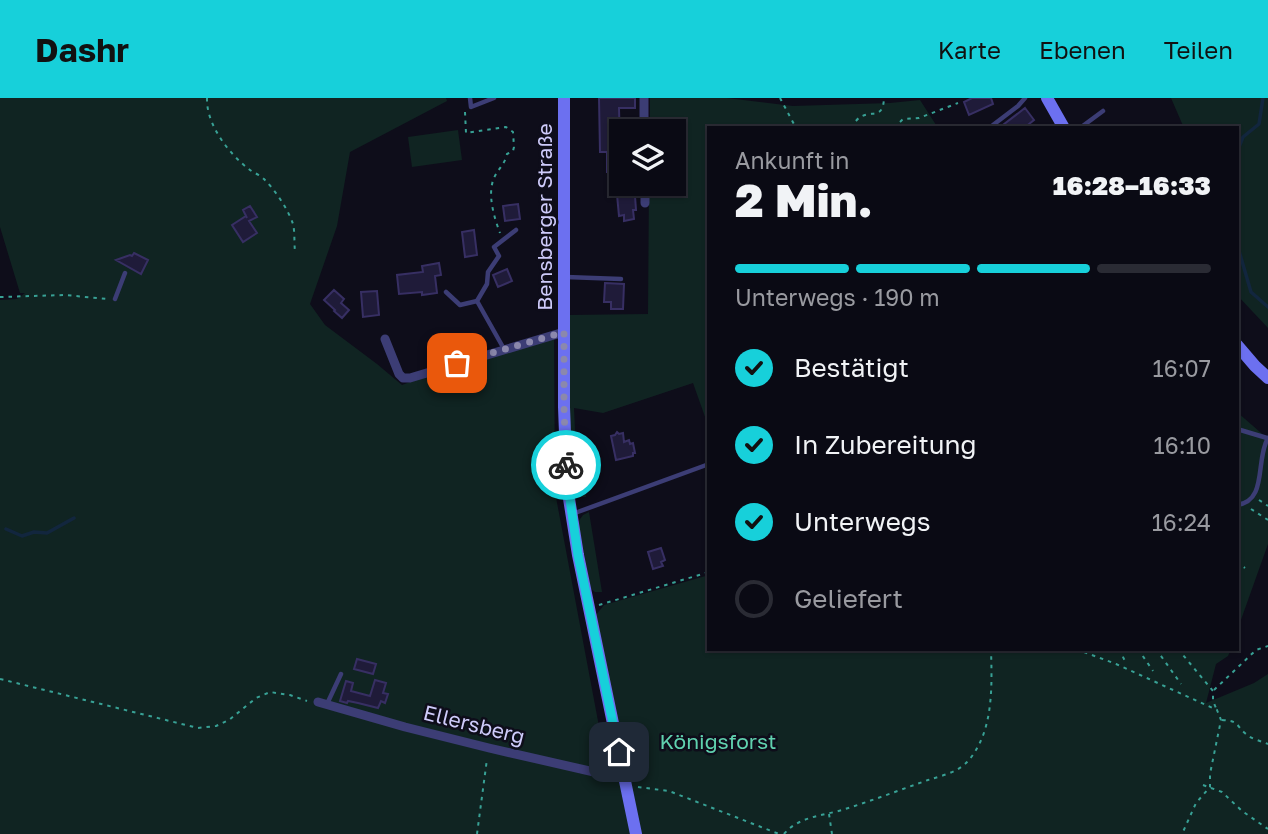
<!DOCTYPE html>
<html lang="de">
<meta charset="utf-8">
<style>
body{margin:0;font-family:"Golos Text",sans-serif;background:#181822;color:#f1f3f6;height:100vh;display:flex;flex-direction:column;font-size:26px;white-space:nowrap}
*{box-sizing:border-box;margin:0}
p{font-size:23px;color:#999aa0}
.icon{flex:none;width:38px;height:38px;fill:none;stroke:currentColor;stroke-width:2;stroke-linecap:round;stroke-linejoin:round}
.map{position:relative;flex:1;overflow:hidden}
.drawer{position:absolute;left:707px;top:28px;width:532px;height:525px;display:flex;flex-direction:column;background:#0a0a14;border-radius:0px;box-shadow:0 2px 5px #0004,0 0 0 2px #2a2b34}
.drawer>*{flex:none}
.tools{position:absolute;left:609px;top:21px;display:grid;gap:14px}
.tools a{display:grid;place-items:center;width:77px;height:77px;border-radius:0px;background:#0a0a14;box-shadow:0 2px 5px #0004,0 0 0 2px #2a2b34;font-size:35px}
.pin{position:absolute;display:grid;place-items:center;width:60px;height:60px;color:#fff;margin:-30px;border-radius:14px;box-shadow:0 4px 10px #0006}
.courier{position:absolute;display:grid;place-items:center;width:70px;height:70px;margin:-35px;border:5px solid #17d0da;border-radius:50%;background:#fff;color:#222;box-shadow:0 2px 9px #0007}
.overview em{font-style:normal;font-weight:800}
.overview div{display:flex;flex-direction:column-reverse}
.overview{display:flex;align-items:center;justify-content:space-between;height:119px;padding:0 28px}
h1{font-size:46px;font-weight:800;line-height:52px}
.bar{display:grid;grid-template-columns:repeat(4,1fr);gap:10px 7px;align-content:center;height:84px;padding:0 28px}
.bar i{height:9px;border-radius:5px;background:#2a2b34}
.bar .active{background:#17d0da}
.bar p{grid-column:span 4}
ol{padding:0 28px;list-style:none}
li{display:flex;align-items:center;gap:21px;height:77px}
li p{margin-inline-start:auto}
li .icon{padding:7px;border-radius:50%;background:#17d0da;color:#111;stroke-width:4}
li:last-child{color:#999aa0}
li i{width:38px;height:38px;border:4px solid #2a2b34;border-radius:50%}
header{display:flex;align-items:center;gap:42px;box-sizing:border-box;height:98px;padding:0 35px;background:#17d0da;color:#111}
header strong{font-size:33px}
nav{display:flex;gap:38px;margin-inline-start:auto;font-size:24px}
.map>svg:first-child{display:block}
.green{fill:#102422}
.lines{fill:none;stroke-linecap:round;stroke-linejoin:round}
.stream{stroke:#12263e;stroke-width:3.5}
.building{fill:#1f1b39;stroke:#372f63;stroke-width:2}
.path{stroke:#38a195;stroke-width:2;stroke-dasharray:3.5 5;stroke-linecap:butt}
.lane{stroke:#3c3d75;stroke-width:4.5}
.street{stroke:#3c3d75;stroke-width:9}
.secondary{stroke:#6c70f0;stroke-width:12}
.done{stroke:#8b88ac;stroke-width:7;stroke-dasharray:0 12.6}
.route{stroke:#17d0da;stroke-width:9}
.labels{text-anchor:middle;stroke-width:5;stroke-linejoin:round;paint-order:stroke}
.street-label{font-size:21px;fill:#cecbfa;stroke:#0e0d1a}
.park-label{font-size:21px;fill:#60d1af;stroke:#0e0d1a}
</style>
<header>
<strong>Dashr</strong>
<nav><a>Karte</a><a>Ebenen</a><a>Teilen</a></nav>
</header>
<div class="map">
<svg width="1268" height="736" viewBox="0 0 1268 736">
<rect width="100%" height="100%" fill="#0e0d1a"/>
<!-- green -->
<path class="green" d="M 0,0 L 446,0 L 447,3 L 350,54 L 337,128 L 310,206 L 325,227 L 377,266 L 402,287 L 515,245 L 554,236 L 555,394 L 607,671 L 629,677 L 596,517 L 604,507 L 709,477 L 709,551 L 1231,551 L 1228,558 L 1216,566 L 1206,605 L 1254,585 L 1268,576 L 1268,736 L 0,736 L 0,202 L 17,201 L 25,195 L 20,195 L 0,129 Z
M 650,0 L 727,0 L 793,8 L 890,5 L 920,2 L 938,30 L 709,30 L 709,330 L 693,285 L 603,315 L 574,310 L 575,332 L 586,399 L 578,399 L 573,393 L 570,351 L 569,217 L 648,216 L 649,86 L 674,86 L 674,33 L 650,33 Z
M 1171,0 L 1268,0 L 1268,230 L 1237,197 L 1237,30 L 1184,30 Z
M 458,32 L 462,62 L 412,69 L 408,39 Z
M 1237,314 L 1268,341 L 1268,446 L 1237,533 Z
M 589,414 L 602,494 L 595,494 L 591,491 L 578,424 L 583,417 Z"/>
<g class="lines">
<!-- stream -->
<path class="stream" d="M 1237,54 L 1243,39 L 1259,26 L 1263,0
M 1237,146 L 1251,194 L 1268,209
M 6,431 L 22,438 L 34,434 L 47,435 L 74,420"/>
</g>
<!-- building -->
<path class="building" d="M 599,0 L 635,0 L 635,10 L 619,10 L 621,86 L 612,86 L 612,74 L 607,74 L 607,54 L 600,54 Z
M 972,0 L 991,0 L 993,6 L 969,17 L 964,4 Z
M 1025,10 L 1034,22 L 1024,30 L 999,30 Z
M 616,86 L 633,86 L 633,98 L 635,98 L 636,112 L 633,112 L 634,121 L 624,123 L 624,117 L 619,118 Z
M 518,106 L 520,121 L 505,123 L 503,108 Z
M 250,108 L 257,119 L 249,123 L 257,135 L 243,144 L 232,127 L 246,118 L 247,120 L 243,112 Z
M 474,132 L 477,157 L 465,159 L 462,134 Z
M 134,155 L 148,162 L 141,176 L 116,162 L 130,157 L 132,158 Z
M 439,165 L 441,177 L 435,178 L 437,195 L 422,197 L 422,194 L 399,196 L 397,177 L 423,174 L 422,168 Z
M 507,171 L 512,183 L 498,189 L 493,177 Z
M 605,185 L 624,186 L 623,211 L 611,211 L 611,204 L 604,204 Z
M 334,192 L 344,201 L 341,205 L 349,212 L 342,220 L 334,213 L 335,212 L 324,202 Z
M 377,193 L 379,217 L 363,219 L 361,194 Z
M 617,334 L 619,336 L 623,335 L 624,344 L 629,342 L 630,346 L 633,345 L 635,355 L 633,355 L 633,358 L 616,362 L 611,338 L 615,337 Z
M 661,450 L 665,462 L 661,464 L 663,468 L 653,471 L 648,454 Z
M 357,561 L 376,566 L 373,576 L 354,571 Z
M 375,582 L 386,585 L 383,595 L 388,596 L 385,605 L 381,603 L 378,610 L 358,605 L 348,603 L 347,605 L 340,603 L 346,583 L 353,585 L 351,593 L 370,598 Z"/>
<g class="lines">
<!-- path -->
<path class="path" d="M 207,0 C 206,27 230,57 250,72 C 254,75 260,77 264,81 C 275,92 288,111 293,126 C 295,134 294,145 295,153
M 780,0 L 796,30
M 465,14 L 466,35 L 506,29 L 513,34 L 514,49 L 513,53 L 507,56 C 505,66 498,71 494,80 C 487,96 494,119 500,135
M 851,30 C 852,28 857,21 859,20 C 871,11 883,23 884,0
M 894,30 L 903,21 L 919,20 L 958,5
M 0,199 L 65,197 L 107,201
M 1259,402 L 1268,408
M 1251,411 L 1268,422
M 1237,464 L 1245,470
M 1237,489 L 1239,490
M 599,507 L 709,474
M 1076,551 L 1116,566 L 1217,612 L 1221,622 L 1210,676 L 1210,689 L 1196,705 L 1182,736
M 1099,551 L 1100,553
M 1119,551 L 1125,563
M 1138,551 L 1153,573
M 1156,551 L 1181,586
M 1178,551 L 1213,593 L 1213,603 L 1216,610
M 1198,551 L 1202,556
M 0,581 L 198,630 L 216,628 L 229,622 L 256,600 L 270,594 L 290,597 L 307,603
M 1214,592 L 1256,552 L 1268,548
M 1222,622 C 1240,623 1235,627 1246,636 C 1251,641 1261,643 1268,646
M 1203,687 L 1222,694 L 1242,713 L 1268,731
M 638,689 L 669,693 L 779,736
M 829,716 L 832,736
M 477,736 L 487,661
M 784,736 C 798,719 821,718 842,712 C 871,703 900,692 928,682 C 941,678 958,674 967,664 C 994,635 992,588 991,551"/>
<!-- lane -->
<path class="lane" d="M 470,0 L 471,9 L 494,0
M 993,27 L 1018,8 L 1025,0
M 1080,30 L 1103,13
M 566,179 L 621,181
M 446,194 L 460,207 L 477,203
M 115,201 L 125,175
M 504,251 L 477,203 L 487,186 L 488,174 L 499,158 L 494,149 L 516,132
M 1237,331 L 1267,340
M 1237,407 C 1268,403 1255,362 1268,340
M 575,415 L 709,366
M 327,606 L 341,576"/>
<!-- street -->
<path class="street" d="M 644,0 L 644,33
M 645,86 L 645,105
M 385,241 L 399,276 L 403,280 L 410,280 L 564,234
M 318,604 L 405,629 L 489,650 L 616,679 L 624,678"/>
<!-- secondary -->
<path class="secondary" d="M 564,0 L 564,309 L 567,388 L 578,457 L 636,736
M 1047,0 L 1064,30
M 1237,247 L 1255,268 L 1268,280"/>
</g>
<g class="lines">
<!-- done -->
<path class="done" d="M 457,265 L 564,234 L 564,309 L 566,367"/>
<!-- route -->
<path class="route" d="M 566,367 L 568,388 L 578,457 L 619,654"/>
</g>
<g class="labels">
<!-- street labels -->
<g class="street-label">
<text transform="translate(545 119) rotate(-90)" y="7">Bensberger Straße</text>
<text transform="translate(474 627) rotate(14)" y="7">Ellersberg</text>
</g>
<!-- park labels -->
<g class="park-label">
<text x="718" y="651">Königsforst</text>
</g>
</g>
</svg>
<div class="tools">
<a><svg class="icon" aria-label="layers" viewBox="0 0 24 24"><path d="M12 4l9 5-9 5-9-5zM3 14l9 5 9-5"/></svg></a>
</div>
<div class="pin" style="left:457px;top:265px;background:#ea580c"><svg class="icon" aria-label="bag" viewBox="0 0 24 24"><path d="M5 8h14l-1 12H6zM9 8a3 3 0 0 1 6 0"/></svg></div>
<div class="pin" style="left:619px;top:654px;background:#1f2937"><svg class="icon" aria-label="home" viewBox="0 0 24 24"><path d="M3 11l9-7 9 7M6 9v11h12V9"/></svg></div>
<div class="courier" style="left:566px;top:367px"><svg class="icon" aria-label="bike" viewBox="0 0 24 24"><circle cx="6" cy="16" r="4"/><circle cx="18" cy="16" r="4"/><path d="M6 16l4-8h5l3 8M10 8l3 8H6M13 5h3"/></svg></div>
<section class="drawer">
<div class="overview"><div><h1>2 Min.</h1><p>Ankunft in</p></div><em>16:28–16:33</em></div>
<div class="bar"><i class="active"></i><i class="active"></i><i class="active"></i><i></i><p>Unterwegs · 190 m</p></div>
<ol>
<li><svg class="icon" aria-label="check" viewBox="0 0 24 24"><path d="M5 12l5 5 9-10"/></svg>Bestätigt<p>16:07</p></li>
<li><svg class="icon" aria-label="check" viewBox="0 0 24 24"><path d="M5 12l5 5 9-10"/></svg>In Zubereitung<p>16:10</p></li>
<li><svg class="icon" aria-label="check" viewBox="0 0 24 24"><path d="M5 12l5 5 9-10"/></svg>Unterwegs<p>16:24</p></li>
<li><i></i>Geliefert</li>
</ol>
</section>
</div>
